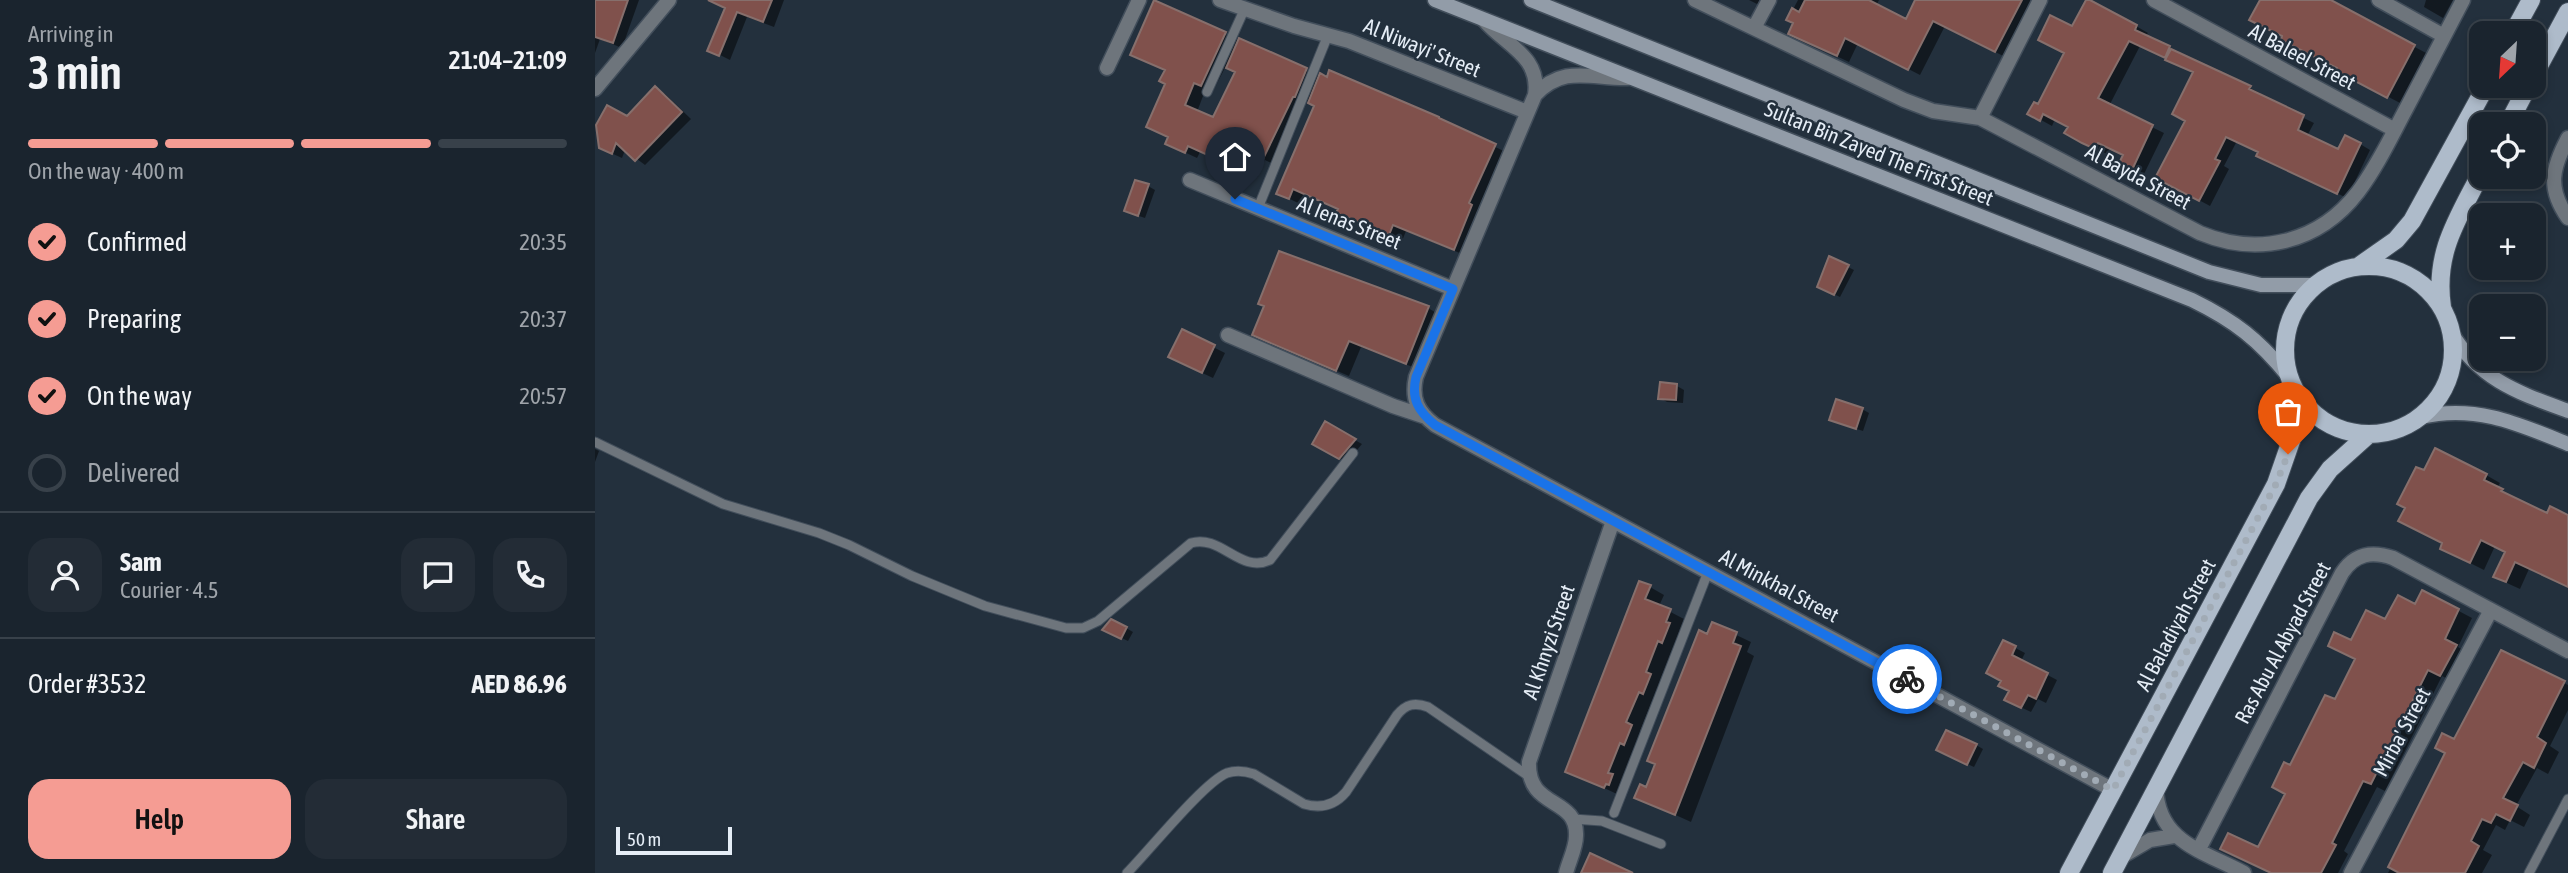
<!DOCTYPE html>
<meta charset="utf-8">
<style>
body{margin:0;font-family:"Asap Condensed",sans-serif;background:#232c36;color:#f1f3f6;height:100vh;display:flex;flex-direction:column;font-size:26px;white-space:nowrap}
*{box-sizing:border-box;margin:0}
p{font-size:23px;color:#9fa4aa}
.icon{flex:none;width:38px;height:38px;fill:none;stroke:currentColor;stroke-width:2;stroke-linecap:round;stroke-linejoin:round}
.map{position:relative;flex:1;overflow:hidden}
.sheet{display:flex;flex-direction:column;background:#1a242e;width:595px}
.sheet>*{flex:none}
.needle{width:46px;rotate:205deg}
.fabs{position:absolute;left:1874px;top:21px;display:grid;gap:14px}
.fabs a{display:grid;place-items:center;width:77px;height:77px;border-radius:14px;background:#1a242e;box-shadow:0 4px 10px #0003,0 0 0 2px #38414a;font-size:35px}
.scale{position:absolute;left:21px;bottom:18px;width:116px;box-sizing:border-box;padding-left:7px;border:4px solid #e5edf6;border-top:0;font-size:19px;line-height:24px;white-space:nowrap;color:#e5edf6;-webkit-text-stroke:5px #23303d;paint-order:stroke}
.pin{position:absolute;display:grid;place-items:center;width:60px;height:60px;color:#fff;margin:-72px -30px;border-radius:50% 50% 50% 0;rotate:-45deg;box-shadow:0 0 7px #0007}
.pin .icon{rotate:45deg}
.courier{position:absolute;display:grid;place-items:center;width:70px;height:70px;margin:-35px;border:5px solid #1a73e8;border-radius:50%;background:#fff;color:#222;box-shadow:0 2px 9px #0007}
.headline em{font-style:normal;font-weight:600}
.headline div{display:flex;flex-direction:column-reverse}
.headline{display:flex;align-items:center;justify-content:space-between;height:119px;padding:0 28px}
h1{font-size:46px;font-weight:600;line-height:52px}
.bar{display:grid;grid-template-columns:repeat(4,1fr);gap:10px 7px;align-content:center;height:84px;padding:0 28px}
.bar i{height:9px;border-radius:5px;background:#38414a}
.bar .selected{background:#f59c93}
.bar p{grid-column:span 4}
.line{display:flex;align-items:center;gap:18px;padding:0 28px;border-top:2px solid #38414a}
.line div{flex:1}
.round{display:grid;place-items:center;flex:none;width:74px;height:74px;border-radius:21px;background:#232c36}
ol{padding:0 28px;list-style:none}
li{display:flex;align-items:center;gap:21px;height:77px}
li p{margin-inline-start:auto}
li .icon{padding:7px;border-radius:50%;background:#f59c93;color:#111;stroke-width:4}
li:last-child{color:#9fa4aa}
li i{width:38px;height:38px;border:4px solid #38414a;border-radius:50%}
.button{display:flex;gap:14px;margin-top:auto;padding:14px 28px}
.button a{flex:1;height:80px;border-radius:21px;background:#f59c93;color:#111;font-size:28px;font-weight:600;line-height:80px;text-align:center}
.button a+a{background:#232c36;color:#f1f3f6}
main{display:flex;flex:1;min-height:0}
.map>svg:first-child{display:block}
.shadow{fill:#0007;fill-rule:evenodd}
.building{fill:#80514c;stroke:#866f6c;stroke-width:2}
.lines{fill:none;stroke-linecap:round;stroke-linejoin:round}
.lane-casing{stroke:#424e5b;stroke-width:11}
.street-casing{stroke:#424e5b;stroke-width:17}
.secondary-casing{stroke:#424e5b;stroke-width:17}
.primary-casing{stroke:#424e5b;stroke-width:20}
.lane{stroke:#6e757c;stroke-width:9}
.street{stroke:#6e757c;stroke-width:14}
.secondary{stroke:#929ca8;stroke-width:14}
.primary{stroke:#aebbca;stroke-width:18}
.done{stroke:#a1abb5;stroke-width:7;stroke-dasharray:0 12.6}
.route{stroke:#1a73e8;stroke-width:9}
.labels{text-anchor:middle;stroke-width:5;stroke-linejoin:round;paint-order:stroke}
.street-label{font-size:21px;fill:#e5edf6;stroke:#23303d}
</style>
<main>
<section class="sheet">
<div class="headline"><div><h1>3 min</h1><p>Arriving in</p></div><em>21:04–21:09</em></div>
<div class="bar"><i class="selected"></i><i class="selected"></i><i class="selected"></i><i></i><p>On the way · 400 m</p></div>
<ol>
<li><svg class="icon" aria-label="check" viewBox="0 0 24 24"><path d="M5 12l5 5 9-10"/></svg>Confirmed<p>20:35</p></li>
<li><svg class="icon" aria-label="check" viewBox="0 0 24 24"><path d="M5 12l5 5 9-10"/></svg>Preparing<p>20:37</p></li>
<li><svg class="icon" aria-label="check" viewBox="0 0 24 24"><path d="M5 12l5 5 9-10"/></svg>On the way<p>20:57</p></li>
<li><i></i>Delivered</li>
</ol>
<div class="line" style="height:126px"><a class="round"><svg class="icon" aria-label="person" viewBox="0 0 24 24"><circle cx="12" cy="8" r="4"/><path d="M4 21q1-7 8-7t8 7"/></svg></a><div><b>Sam</b><p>Courier · 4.5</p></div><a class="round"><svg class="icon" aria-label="chat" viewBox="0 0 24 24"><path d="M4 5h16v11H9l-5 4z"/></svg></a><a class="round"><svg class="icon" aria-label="phone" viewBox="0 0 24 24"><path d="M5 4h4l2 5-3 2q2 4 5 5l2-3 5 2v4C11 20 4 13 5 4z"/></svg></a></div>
<div class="line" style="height:91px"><div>Order #3532</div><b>AED 86.96</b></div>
<div class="button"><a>Help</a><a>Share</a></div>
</section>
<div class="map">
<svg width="1973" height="873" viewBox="0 0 1973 873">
<rect width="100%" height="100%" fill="#23303d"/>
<!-- shadow -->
<path class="shadow" d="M 0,0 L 44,0 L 27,48 L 5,39 L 0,53 Z
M 125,0 L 189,0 L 179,27 L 152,17 L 135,60 L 115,50 L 132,8 Z
M 1154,0 L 1166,0 L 1164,5 Z
M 1203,0 L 1284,0 L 1281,6 L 1311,21 L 1322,0 L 1438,0 L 1412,58 L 1350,26 L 1325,75 L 1263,43 L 1254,62 L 1207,40 L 1200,23 L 1193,19 Z
M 1666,0 L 1731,0 L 1833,54 L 1807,104 L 1757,78 L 1689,37 Z
M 1831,0 L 1858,0 L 1848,18 L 1829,7 Z
M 560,3 L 725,77 L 856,126 L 913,153 L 872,256 L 811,231 L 807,241 L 756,220 L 743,212 L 744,209 L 711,195 L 707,205 L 683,193 L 721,106 L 713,101 L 711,102 L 680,165 L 670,160 L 662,177 L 605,152 L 602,158 L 572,144 L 575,137 L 571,71 L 537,54 ZM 631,66 L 642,72 L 619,119 L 602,112 L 611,88 L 618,91 Z
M 1541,26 L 1553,33 L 1550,37 L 1655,88 L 1665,93 L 1664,96 L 1719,123 L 1712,136 L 1744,151 L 1765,144 L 1775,150 L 1752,198 L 1673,161 L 1665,152 L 1642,141 L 1629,166 L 1634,169 L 1615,206 L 1572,183 L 1592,121 L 1599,73 L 1545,46 L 1514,106 L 1569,133 L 1549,174 L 1527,163 L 1530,155 L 1515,148 L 1512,154 L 1483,139 L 1475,127 L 1460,119 L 1457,126 L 1435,114 L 1444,106 L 1471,53 L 1478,29 Z
M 60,89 L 70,94 L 96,119 L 50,165 L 30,150 L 27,158 L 16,153 L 32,118 Z
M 553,186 L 560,190 L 550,218 L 538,214 Z
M 1235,258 L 1259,270 L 1245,297 L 1230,290 Z
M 833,308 L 845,315 L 823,369 L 766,347 L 754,376 L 671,341 Z
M 588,332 L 630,353 L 618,378 L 586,363 Z
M 1067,384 L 1082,386 L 1089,390 L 1088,403 L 1072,402 L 1065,398 Z
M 1267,409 L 1274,413 L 1268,431 L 1243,423 Z
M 731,424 L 767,444 L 752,462 L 720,443 Z
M 0,449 L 4,451 L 0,462 Z
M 1830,473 L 1891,475 L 1905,483 L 1902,488 L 1952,515 L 1973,517 L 1973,587 L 1934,569 L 1925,589 L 1914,584 L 1901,576 L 1912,552 L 1900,546 L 1889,570 L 1847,549 L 1849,544 Z
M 1055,587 L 1069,595 L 1064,606 L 1089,619 L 1085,631 L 1088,633 L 1082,650 L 1078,648 L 1065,681 L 1070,684 L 1063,701 L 1058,699 L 1045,731 L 1051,735 L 1024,795 L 973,771 Z
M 1828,592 L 1877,618 L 1863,647 L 1874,654 L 1859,682 L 1847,676 L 1790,791 L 1782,787 L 1749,851 L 1753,854 L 1743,873 L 1675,873 L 1640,856 L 1664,850 L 1692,794 L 1696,767 L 1741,702 L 1762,659 L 1757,642 L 1821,606 Z
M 1118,624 L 1156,642 L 1152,652 L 1159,656 L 1096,822 L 1041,797 L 1052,789 Z
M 531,628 L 538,632 L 533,641 L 516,633 Z
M 1409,642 L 1430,653 L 1426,661 L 1462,680 L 1451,703 L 1443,699 L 1436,712 L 1421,705 L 1416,691 Z
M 1907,652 L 1973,685 L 1973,710 L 1955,746 L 1964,752 L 1953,774 L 1942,768 L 1921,806 L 1935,815 L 1929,827 L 1915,820 L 1910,830 L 1901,825 L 1888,850 L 1897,855 L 1887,873 L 1793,873 Z
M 1381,745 L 1388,749 L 1379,767 L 1350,754 Z"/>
<!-- building -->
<path class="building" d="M 0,0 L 33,0 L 18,43 L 0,37 Z
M 113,0 L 177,0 L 168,22 L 142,12 L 124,56 L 112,51 L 130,8 Z
M 559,0 L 631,32 L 606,86 L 599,83 L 590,105 L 618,117 L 640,72 L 631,68 L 644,38 L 712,68 L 700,97 L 698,97 L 668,159 L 658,155 L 650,172 L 593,146 L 590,153 L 570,144 L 573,137 L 551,127 L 570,84 L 564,81 L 570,70 L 535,55 Z
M 1210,0 L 1274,0 L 1311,19 L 1320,0 L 1427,0 L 1400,52 L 1338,21 L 1313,70 L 1250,38 L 1242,56 L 1193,34 L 1198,23 L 1191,20 L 1197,8 L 1204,12 Z
M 1491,0 L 1495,0 L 1542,25 L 1540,30 L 1575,46 L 1570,58 L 1534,41 L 1503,98 L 1558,125 L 1537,170 L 1524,163 L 1528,155 L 1503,143 L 1500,149 L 1487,143 L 1469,133 L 1473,127 L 1448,114 L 1445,121 L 1432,114 L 1439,102 L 1443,104 L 1469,53 L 1443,40 L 1455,15 L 1477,26 Z
M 1665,0 L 1736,0 L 1820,45 L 1792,98 L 1741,71 L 1742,68 L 1686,40 L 1687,36 L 1654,20 Z
M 1576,49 L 1656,86 L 1654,89 L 1709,115 L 1703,130 L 1743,149 L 1750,135 L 1766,143 L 1742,194 L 1661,156 L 1663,152 L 1631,137 L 1620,159 L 1625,161 L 1604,201 L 1560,178 L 1590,121 L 1577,114 L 1598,72 L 1570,60 Z
M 734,70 L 844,117 L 844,118 L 901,144 L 874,203 L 877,205 L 859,250 L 798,225 L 794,235 L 741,213 L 743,209 L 698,189 L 694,199 L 681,194 L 719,106 L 713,103 L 725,73 L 732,77 Z
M 60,86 L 87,112 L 40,161 L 21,143 L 17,154 L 4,148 L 1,125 L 12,105 L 32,116 Z
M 540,180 L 554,184 L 543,216 L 529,211 Z
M 684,251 L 834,306 L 811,364 L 754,341 L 741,371 L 657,335 L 669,306 L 663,304 Z
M 1234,256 L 1254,265 L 1239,295 L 1222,287 Z
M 587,329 L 620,345 L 607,373 L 573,357 Z
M 1065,382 L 1082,384 L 1081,400 L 1063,399 Z
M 1241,399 L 1268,408 L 1261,429 L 1234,420 Z
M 730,421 L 761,439 L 744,459 L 717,444 Z
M 1840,448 L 1892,474 L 1889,480 L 1908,489 L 1906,491 L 1952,513 L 1955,506 L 1973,515 L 1973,587 L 1920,562 L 1911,582 L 1898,577 L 1910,552 L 1886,540 L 1875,563 L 1845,549 L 1847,543 L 1803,521 L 1810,508 L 1802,504 L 1821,467 L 1829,470 Z
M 1044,581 L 1056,585 L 1050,599 L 1076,609 L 1071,622 L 1075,623 L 1067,643 L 1063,641 L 1051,672 L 1056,674 L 1048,694 L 1044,692 L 1031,722 L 1037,725 L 1029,745 L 1025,743 L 1013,773 L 1018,774 L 1014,785 L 1011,784 L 1009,788 L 970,772 Z
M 1827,590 L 1864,609 L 1850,639 L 1862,645 L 1845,676 L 1833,670 L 1776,784 L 1768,781 L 1737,843 L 1741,845 L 1726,873 L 1676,873 L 1625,849 L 1633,833 L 1663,847 L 1690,794 L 1677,787 L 1689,762 L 1695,765 L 1730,695 L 1740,699 L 1760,659 L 1733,646 L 1739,632 L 1756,640 L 1771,610 L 1790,619 L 1803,595 L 1820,604 Z
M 516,619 L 532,627 L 526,639 L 507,630 Z
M 1117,622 L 1142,632 L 1138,643 L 1146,646 L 1080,815 L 1039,798 L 1045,784 L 1051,787 L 1060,764 L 1052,761 L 1104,630 L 1112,634 Z
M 1408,640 L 1421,646 L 1417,655 L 1453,673 L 1441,699 L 1433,695 L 1426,708 L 1409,700 L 1414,691 L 1403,686 L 1406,681 L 1391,673 Z
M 1906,650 L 1970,681 L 1942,737 L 1951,743 L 1939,768 L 1928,762 L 1908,798 L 1923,805 L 1915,821 L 1901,814 L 1896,823 L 1887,819 L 1876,841 L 1884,846 L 1870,873 L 1804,873 L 1793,867 L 1850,753 L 1840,748 L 1847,733 L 1859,739 Z
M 1351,730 L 1382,744 L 1372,765 L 1341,750 Z
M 995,853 L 1038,873 L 986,873 Z"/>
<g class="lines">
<defs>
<path id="lane" d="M 612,92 L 650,8
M 663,208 L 733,35
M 0,442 L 128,504 L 224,533 L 254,545 L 317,576 L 390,606 L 471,628 L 488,628 L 503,621 L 596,543 C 626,534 645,574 675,560 L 758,453
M 1019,813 L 1113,572
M 978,819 L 1007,821 L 1066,844
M 532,873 C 553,852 609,782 632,773 C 641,770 650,771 659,774 L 709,804 C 726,809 740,805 751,792 L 802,715 C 811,704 820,702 833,707 L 935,777
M 1934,873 L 1973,799"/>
<path id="street" d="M 625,0 L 699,26 L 754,41 L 932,112
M 1100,0 L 1309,100 L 1338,111 L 1385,118 L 1605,233 C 1663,257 1724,243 1763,192 C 1782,167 1796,137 1811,109 C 1830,73 1849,36 1868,0
M 1559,0 L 1800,130
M 1784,0 L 1849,36
M 889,20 C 910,45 946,56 940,95 L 821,377 C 816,399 823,412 840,425 L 1518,790
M 1159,28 L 1174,0
M 512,68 L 544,0
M 0,89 L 74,0
M 940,95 C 969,64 996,79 1033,78
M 1385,118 L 1445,0
M 1973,138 C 1957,168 1952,188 1973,218
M 595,180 L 858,289
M 633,335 L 798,406 L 831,417
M 1561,788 C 1563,842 1608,851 1649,873
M 1604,849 L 1747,573 C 1760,553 1777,551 1798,558 L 1973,651
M 1526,857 L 1555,840 L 1579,836
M 971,873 C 974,861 981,848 981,836 C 983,796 932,810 934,762 L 1018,521
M 1756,873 L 1896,610"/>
<path id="secondary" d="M 840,0 L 1597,300 C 1640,321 1664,340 1694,377
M 936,0 L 1614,272 L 1666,285 L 1719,285
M 1856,332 C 1884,380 1924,393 1973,411
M 1826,417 C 1880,404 1924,424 1973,444"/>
<path id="primary" d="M 1918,33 L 1936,0
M 1939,75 L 1973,12
M 1913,124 L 1933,86
M1690 350a84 84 0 1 1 168 0a84 84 0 1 1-168 0Z
M 1764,266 L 1801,240 L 1817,221 L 1891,86
M 1847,307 C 1839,253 1862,220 1886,173
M 1474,873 L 1681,484 L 1697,438 L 1699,389
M 1517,873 L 1714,498 L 1735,469 L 1774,434"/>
</defs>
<!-- lane casing -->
<use href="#lane" class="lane-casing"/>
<!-- street casing -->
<use href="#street" class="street-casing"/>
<!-- secondary casing -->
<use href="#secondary" class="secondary-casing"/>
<!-- primary casing -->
<use href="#primary" class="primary-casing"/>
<!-- lane -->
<use href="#lane" class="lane"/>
<!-- street -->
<use href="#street" class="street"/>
<!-- secondary -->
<use href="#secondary" class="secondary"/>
<!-- primary -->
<use href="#primary" class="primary"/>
</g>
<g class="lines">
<!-- done -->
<path class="done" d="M 1312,679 L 1518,790 L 1681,484 L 1693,454"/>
<!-- route -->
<path class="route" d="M 640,199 L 858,289 L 821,377 C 816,399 823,411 840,425 L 1312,679"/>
</g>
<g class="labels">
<!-- street labels -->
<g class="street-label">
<text transform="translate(827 48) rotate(22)" y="7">Al Niwayi' Street</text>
<text transform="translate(1707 57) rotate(28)" y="7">Al Baleel Street</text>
<text transform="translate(1284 154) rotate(22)" y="7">Sultan Bin Zayed The First Street</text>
<text transform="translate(1543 177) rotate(28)" y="7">Al Bayda Street</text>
<text transform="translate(754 223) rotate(22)" y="7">Al Ienas Street</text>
<text transform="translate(1184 586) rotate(28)" y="7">Al Minkhal Street</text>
<text transform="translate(1581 625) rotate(-62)" y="7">Al Baladiyah Street</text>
<text transform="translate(954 642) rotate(-71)" y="7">Al Khnyzi Street</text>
<text transform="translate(1688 643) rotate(-62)" y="7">Ras Abu Al Abyad Street</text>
<text transform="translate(1807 732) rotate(-62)" y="7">Mirba' Street</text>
</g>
</g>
</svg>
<div class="fabs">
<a><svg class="needle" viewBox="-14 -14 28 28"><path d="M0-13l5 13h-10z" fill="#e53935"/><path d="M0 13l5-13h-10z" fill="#9fa4aa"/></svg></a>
<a><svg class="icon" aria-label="locate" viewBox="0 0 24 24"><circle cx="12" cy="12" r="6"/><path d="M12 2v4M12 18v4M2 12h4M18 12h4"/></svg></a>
<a>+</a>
<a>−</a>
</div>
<div class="scale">50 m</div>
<div class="pin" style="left:1693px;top:454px;background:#ea580c"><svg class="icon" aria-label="bag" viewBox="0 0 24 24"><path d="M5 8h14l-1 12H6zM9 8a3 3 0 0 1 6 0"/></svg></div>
<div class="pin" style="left:640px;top:199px;background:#1f2937"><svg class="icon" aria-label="home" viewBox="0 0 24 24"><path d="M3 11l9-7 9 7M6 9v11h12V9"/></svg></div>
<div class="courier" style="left:1312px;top:679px"><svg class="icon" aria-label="bike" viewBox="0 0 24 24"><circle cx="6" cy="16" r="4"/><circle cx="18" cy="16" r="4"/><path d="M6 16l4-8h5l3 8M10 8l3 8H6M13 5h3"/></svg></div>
</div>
</main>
